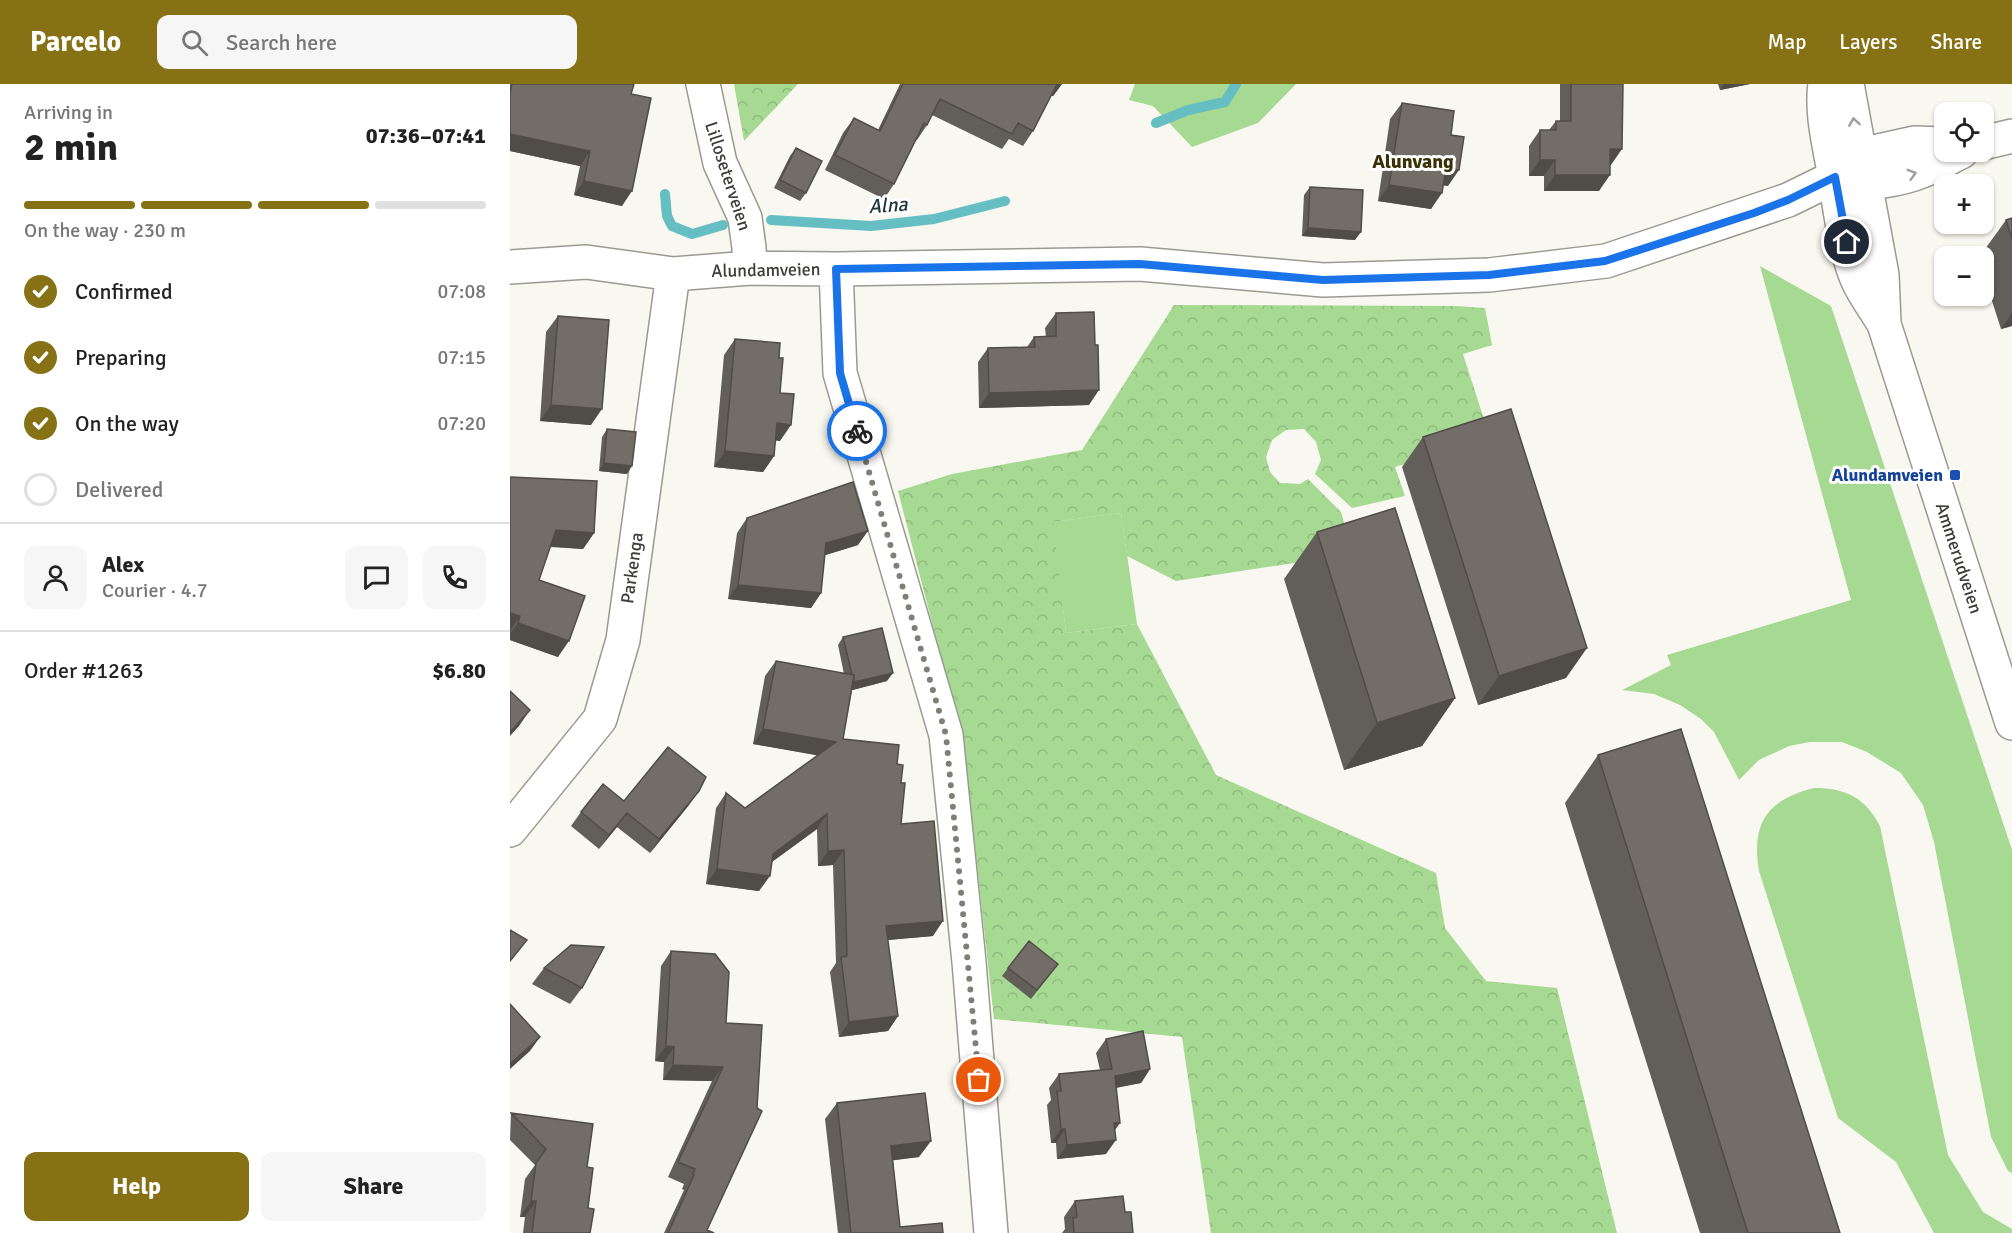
<!DOCTYPE html>
<meta charset="utf-8">
<style>
body{margin:0;font-family:Signika,sans-serif;background:#f6f6f6;color:#222;height:100vh;display:flex;flex-direction:column;font-size:22px;white-space:nowrap}
*{box-sizing:border-box;margin:0}
p{font-size:20px;color:#767676}
.icon{flex:none;width:33px;height:33px;fill:none;stroke:currentColor;stroke-width:2;stroke-linecap:round;stroke-linejoin:round}
.map{position:relative;flex:1;overflow:hidden}
.details{display:flex;flex-direction:column;background:#fff;width:510px}
.details>*{flex:none}
.tools{position:absolute;left:1424px;top:18px;display:grid;gap:12px}
.tools a{display:grid;place-items:center;width:60px;height:60px;border-radius:12px;background:#fff;box-shadow:0 2px 4px #0004;font-size:30px}
.pin{position:absolute;display:grid;place-items:center;width:51px;height:51px;color:#fff;margin:-26px;border:3px solid #fff;border-radius:50%;box-shadow:0 2px 6px #0007}
.courier{position:absolute;display:grid;place-items:center;width:60px;height:60px;margin:-30px;border:4px solid #1a73e8;border-radius:50%;background:#fff;color:#222;box-shadow:0 2px 8px #0007}
.overview em{font-style:normal;font-weight:700}
.overview div{display:flex;flex-direction:column-reverse}
.overview{display:flex;align-items:center;justify-content:space-between;height:102px;padding:0 24px}
h1{font-size:39px;font-weight:700;line-height:45px}
.bar{display:grid;grid-template-columns:repeat(4,1fr);gap:9px 6px;align-content:center;height:72px;padding:0 24px}
.bar i{height:8px;border-radius:4px;background:#e0e0e0}
.bar .selected{background:#867214}
.bar p{grid-column:span 4}
.line{display:flex;align-items:center;gap:15px;padding:0 24px;border-top:2px solid #e0e0e0}
.line div{flex:1}
.round{display:grid;place-items:center;flex:none;width:63px;height:63px;border-radius:12px;background:#f6f6f6}
ol{padding:0 24px;list-style:none}
li{display:flex;align-items:center;gap:18px;height:66px}
li p{margin-inline-start:auto}
li .icon{padding:6px;border-radius:50%;background:#867214;color:#fff;stroke-width:4}
li:last-child{color:#767676}
li i{width:33px;height:33px;border:3px solid #e0e0e0;border-radius:50%}
.primary-button{display:flex;gap:12px;margin-top:auto;padding:12px 24px}
.primary-button a{flex:1;height:69px;border-radius:12px;background:#867214;color:#fff;font-size:24px;font-weight:700;line-height:69px;text-align:center}
.primary-button a+a{background:#f6f6f6;color:#222}
header{display:flex;align-items:center;gap:36px;box-sizing:border-box;height:84px;padding:0 30px;background:#867214;color:#fff}
header strong{font-size:28px}
nav{display:flex;gap:33px;margin-inline-start:auto;font-size:21px}
.search{width:420px;height:54px;background:#f6f6f6;display:flex;align-items:center;gap:15px;box-sizing:border-box;padding:0 21px;border-radius:12px;color:#767676;font-size:22px}
main{display:flex;flex:1;min-height:0}
.map>svg:first-child{display:block}
.green{fill:#a6d992}
.forest{fill:url(#forest-crowns)}
.lines{fill:none;stroke-linecap:round;stroke-linejoin:round}
.stream{stroke:#65bec2;stroke-width:10}
.minor-casing{stroke:#9b9a92;stroke-width:36}
.minor{stroke:#fff;stroke-width:33}
.wall{fill:#625e59}
.shaded-wall{fill:#504c48}
.building{fill:#726d67;stroke:#504c48;stroke-width:1.5}
.oneway{stroke:#9e9e9c}
.done{stroke:#7f7e79;stroke-width:6;stroke-dasharray:0 10.8}
.route{stroke:#1a73e8;stroke-width:8}
.transit-dot{fill:#1a4fb4;stroke:#fff;stroke-width:2}
.labels{text-anchor:middle;stroke-width:6;stroke-linejoin:round;paint-order:stroke}
.street-label{font-size:18px;fill:#3d3c39;stroke:#fff}
.transit-label{font-size:18px;font-weight:bold;fill:#164399;stroke:#fff;text-anchor:end}
.neighbourhood-label{font-size:20px;font-weight:bold;fill:#3a3105;stroke:#fff}
.water-label{font-size:20px;font-style:italic;fill:#213839;stroke:#fff}
</style>
<header>
<strong>Parcelo</strong>
<div class="search"><svg class="icon" aria-label="search" viewBox="0 0 24 24"><circle cx="10" cy="10" r="6"/><path d="M15 15l6 6"/></svg>Search here</div>
<nav><a>Map</a><a>Layers</a><a>Share</a></nav>
</header>
<main>
<section class="details">
<div class="overview"><div><h1>2 min</h1><p>Arriving in</p></div><em>07:36–07:41</em></div>
<div class="bar"><i class="selected"></i><i class="selected"></i><i class="selected"></i><i></i><p>On the way · 230 m</p></div>
<ol>
<li><svg class="icon" aria-label="check" viewBox="0 0 24 24"><path d="M5 12l5 5 9-10"/></svg>Confirmed<p>07:08</p></li>
<li><svg class="icon" aria-label="check" viewBox="0 0 24 24"><path d="M5 12l5 5 9-10"/></svg>Preparing<p>07:15</p></li>
<li><svg class="icon" aria-label="check" viewBox="0 0 24 24"><path d="M5 12l5 5 9-10"/></svg>On the way<p>07:20</p></li>
<li><i></i>Delivered</li>
</ol>
<div class="line" style="height:108px"><a class="round"><svg class="icon" aria-label="person" viewBox="0 0 24 24"><circle cx="12" cy="8" r="4"/><path d="M4 21q1-7 8-7t8 7"/></svg></a><div><b>Alex</b><p>Courier · 4.7</p></div><a class="round"><svg class="icon" aria-label="chat" viewBox="0 0 24 24"><path d="M4 5h16v11H9l-5 4z"/></svg></a><a class="round"><svg class="icon" aria-label="phone" viewBox="0 0 24 24"><path d="M5 4h4l2 5-3 2q2 4 5 5l2-3 5 2v4C11 20 4 13 5 4z"/></svg></a></div>
<div class="line" style="height:78px"><div>Order #1263</div><b>$6.80</b></div>
<div class="primary-button"><a>Help</a><a>Share</a></div>
</section>
<div class="map">
<svg width="1502" height="1149" viewBox="0 0 1502 1149">
<defs>
<pattern id="forest-crowns" width="20" height="18" patternUnits="userSpaceOnUse" patternTransform="scale(1.5)"><rect width="20" height="18" fill="#a6d992"/><path d="M2 6a3 3 0 1 1 6 0M12 15a3 3 0 1 1 6 0" fill="none" stroke="#90bb7f"/></pattern>
</defs>
<rect width="100%" height="100%" fill="#f9f8f0"/>
<!-- green -->
<path class="green" d="M 625,0 L 786,0 L 748,39 L 682,63 L 643,22 L 619,16 Z
M 1250,182 L 1321,222 L 1502,766 L 1502,1089 L 1498,1087 L 1481,1053 L 1424,758 L 1413,721 L 1391,689 L 1357,668 L 1332,658 L 1300,658 L 1279,662 L 1249,676 L 1229,696 L 1204,648 L 1191,635 L 1170,621 L 1144,610 L 1112,606 L 1161,581 L 1157,571 L 1341,516 Z
M 611,429 L 627,540 L 556,549 L 542,438 Z
M 1304,704 C 1337,704 1355,714 1370,742 L 1438,1071 L 1473,1128 L 1502,1145 L 1502,1149 L 1424,1149 L 1386,1078 L 1328,1034 L 1249,787 C 1241,739 1257,716 1304,704 Z"/>
<!-- forest -->
<path class="forest" d="M 224,0 L 288,0 L 234,57 Z
M 664,221 L 946,222 L 975,224 L 982,261 L 953,270 L 980,354 L 885,383 L 895,412 L 842,424 L 805,390 L 811,376 L 806,358 L 794,345 L 776,346 L 762,356 L 756,373 L 760,388 L 770,399 L 790,400 L 798,395 L 831,428 L 843,470 L 666,497 L 617,472 L 611,429 L 543,438 L 556,549 L 627,540 L 706,691 L 926,789 L 935,844 L 976,897 L 1047,904 L 1107,1149 L 701,1149 L 672,953 L 484,935 L 454,663 L 388,407 L 442,390 L 572,366 Z"/>
<g class="lines">
<!-- stream -->
<path class="stream" d="M 646,39 L 678,26 L 715,18 L 726,0
M 155,110 L 157,132 L 162,142 L 182,150 L 213,141
M 261,136 L 361,142 L 424,135 L 495,117"/>
<defs>
<path id="minor" d="M 193,0 L 210,79 L 235,134 L 239,164 L 240,184
M 1315,0 C 1311,28 1319,60 1324,88 C 1329,119 1335,168 1348,197 C 1355,212 1366,226 1374,240 L 1502,639
M 1337,0 L 1372,191 L 1374,239
M 1473,59 L 1502,52
M 1332,96 C 1352,103 1393,95 1412,87 C 1426,82 1438,74 1451,68
M 0,183 L 76,178 L 163,190 L 240,184 L 326,185 L 630,180 L 813,196 L 979,191 L 1096,177 L 1278,116 L 1325,93 L 1334,80 L 1350,71 L 1404,59 L 1434,60
M 326,185 L 330,289 L 436,651 L 459,878 L 481,1149
M 0,746 L 90,635 L 113,556 L 163,190"/>
</defs>
<!-- minor casing -->
<use href="#minor" class="minor-casing"/>
<!-- minor -->
<use href="#minor" class="minor"/>
</g>
<!-- wall -->
<path class="wall" d="M 0,0 L 124,0 L 121,10 L 112,122 L 64,111 L 70,82 L 0,67 Z
M 390,0 L 552,0 L 543,12 L 541,12 L 523,47 L 513,62 L 499,55 L 492,65 L 422,31 L 417,41 L 407,56 L 406,56 L 384,100 L 374,115 L 315,86 L 333,49 L 344,34 L 368,46 Z
M 1050,0 L 1113,0 L 1101,81 L 1100,81 L 1089,107 L 1034,107 L 1034,92 L 1019,92 L 1019,62 L 1030,46 L 1039,46 L 1046,37 L 1050,37 Z
M 1208,0 L 1240,0 L 1210,6 Z
M 892,19 L 941,51 L 938,102 L 933,101 L 921,125 L 868,117 L 880,35 Z
M 286,64 L 296,109 L 290,117 L 264,104 L 280,72 Z
M 800,103 L 845,156 L 792,152 L 794,111 Z
M 1502,134 L 1502,242 L 1491,245 L 1473,189 L 1473,172 L 1470,172 L 1496,136 Z
M 546,229 L 579,321 L 469,324 L 468,278 L 478,264 L 517,263 L 524,253 L 536,253 L 535,244 Z
M 48,232 L 81,341 L 30,337 L 36,248 Z
M 225,255 L 269,274 L 270,357 L 265,356 L 264,372 L 253,388 L 204,383 L 214,271 Z
M 97,345 L 117,390 L 89,387 L 92,353 Z
M 913,353 L 1056,594 L 968,621 L 892,383 Z
M 0,393 L 84,449 L 73,465 L 40,463 L 29,496 L 48,573 L 0,556 Z
M 237,434 L 348,461 L 315,471 L 311,509 L 301,524 L 218,515 L 227,449 Z
M 807,448 L 945,614 L 912,662 L 834,686 L 774,495 Z
M 333,553 L 377,597 L 342,606 L 333,655 L 387,680 L 391,699 L 391,740 L 423,852 L 378,856 L 388,932 L 378,947 L 329,953 L 320,888 L 326,879 L 323,781 L 308,782 L 307,745 L 262,778 L 249,807 L 196,800 L 206,724 L 216,709 L 235,724 L 308,671 L 243,660 L 255,592 L 266,577 L 334,590 L 328,561 Z
M 1088,671 L 1330,1149 L 1190,1149 L 1055,719 Z
M 114,717 L 179,721 L 140,769 L 107,743 L 89,765 L 61,742 L 71,728 Z
M 161,867 L 216,939 L 197,1146 L 204,1149 L 154,1149 L 174,1106 L 172,1105 L 174,1100 L 158,1093 L 202,997 L 153,996 L 154,978 L 145,977 L 151,882 Z
M 548,880 L 521,915 L 492,892 L 498,884 Z
M 34,884 L 72,904 L 60,920 L 22,900 Z
M 596,955 L 640,985 L 631,999 L 606,1003 L 605,1046 L 596,1070 L 547,1075 L 546,1059 L 541,1059 L 537,1021 L 541,1016 L 539,1004 L 549,990 L 590,986 L 586,969 Z
M 327,1019 L 409,1073 L 383,1076 L 390,1143 L 433,1149 L 328,1149 L 315,1035 Z
M 1,1029 L 77,1083 L 78,1124 L 80,1149 L 13,1149 L 15,1133 L 10,1133 L 15,1095 L 25,1081 L 0,1056 Z
M 565,1117 L 615,1128 L 623,1149 L 552,1149 L 555,1145 L 554,1133 Z"/>
<!-- shaded-wall -->
<path class="shaded-wall" d="M 547,0 L 552,0 L 543,12 L 539,11 Z
M 1214,0 L 1240,0 L 1210,6 Z
M 0,50 L 80,67 L 70,82 L 0,67 Z
M 1100,65 L 1112,65 L 1101,81 L 1089,81 Z
M 1030,76 L 1045,76 L 1034,92 L 1019,92 Z
M 936,84 L 949,86 L 938,102 L 925,100 Z
M 1045,91 L 1100,91 L 1089,107 L 1034,107 Z
M 74,97 L 122,107 L 112,122 L 64,111 Z
M 879,101 L 932,109 L 921,125 L 868,117 Z
M 798,144 L 851,148 L 845,156 L 792,152 Z
M 1502,229 L 1502,242 L 1491,245 Z
M 589,306 L 579,321 L 469,324 L 479,309 Z
M 41,321 L 92,325 L 81,341 L 30,337 Z
M 267,339 L 281,341 L 270,357 L 255,355 Z
M 215,367 L 264,372 L 253,388 L 204,383 Z
M 94,379 L 122,382 L 117,390 L 89,387 Z
M 46,446 L 84,449 L 73,465 L 35,462 Z
M 358,447 L 348,461 L 306,474 L 316,459 Z
M 228,501 L 311,509 L 301,524 L 218,515 Z
M 0,529 L 10,532 L 0,547 Z
M 8,539 L 59,557 L 48,573 L 0,556 L 0,550 Z
M 1077,564 L 1056,594 L 968,621 L 989,592 Z
M 383,589 L 377,597 L 339,607 L 344,598 Z
M 945,614 L 912,662 L 834,686 L 867,639 Z
M 20,626 L 9,642 L 0,652 L 0,648 Z
M 253,645 L 326,658 L 316,673 L 243,660 Z
M 189,707 L 179,721 L 140,769 L 149,755 Z
M 117,729 L 107,743 L 89,765 L 99,751 Z
M 317,730 L 307,745 L 252,785 L 263,770 Z
M 334,766 L 323,781 L 308,782 L 318,767 Z
M 207,785 L 260,792 L 249,807 L 196,800 Z
M 433,837 L 423,852 L 366,857 L 376,842 Z
M 388,932 L 378,947 L 329,953 L 339,938 Z
M 30,953 L 20,967 L 0,985 L 0,980 Z
M 156,962 L 164,963 L 154,978 L 145,977 Z
M 163,981 L 213,983 L 202,997 L 153,996 Z
M 640,985 L 631,999 L 596,1006 L 605,992 Z
M 604,1039 L 610,1039 L 600,1053 Z
M 551,1045 L 555,1045 L 546,1059 L 541,1059 Z
M 606,1056 L 596,1070 L 547,1075 L 557,1061 Z
M 421,1057 L 409,1073 L 370,1078 L 381,1062 Z
M 21,1117 L 26,1117 L 15,1133 L 10,1133 Z"/>
<!-- building -->
<path class="building" d="M 2,0 L 124,0 L 121,10 L 141,14 L 122,107 L 74,97 L 80,67 L 0,50 L 0,9 Z
M 393,0 L 547,0 L 523,47 L 508,39 L 502,50 L 430,15 L 417,41 L 414,39 L 384,100 L 325,71 L 344,34 L 370,47 Z
M 1061,0 L 1113,0 L 1112,65 L 1100,65 L 1100,91 L 1045,91 L 1045,76 L 1030,76 L 1030,46 L 1046,46 L 1046,37 L 1061,37 Z
M 892,19 L 944,27 L 941,51 L 954,53 L 949,86 L 936,84 L 932,109 L 879,101 Z
M 286,64 L 312,77 L 296,109 L 270,96 Z
M 800,103 L 853,106 L 851,148 L 798,144 Z
M 1502,134 L 1502,155 L 1496,136 Z
M 584,228 L 585,261 L 588,261 L 589,306 L 479,309 L 478,264 L 525,263 L 524,253 L 546,252 L 546,229 Z
M 48,232 L 99,236 L 92,325 L 41,321 Z
M 225,255 L 270,259 L 269,274 L 273,274 L 270,309 L 284,310 L 281,341 L 267,339 L 264,372 L 215,367 Z
M 1001,325 L 1077,564 L 989,592 L 913,353 Z
M 97,345 L 126,348 L 122,382 L 94,379 Z
M 0,393 L 87,397 L 84,449 L 46,446 L 29,496 L 75,512 L 59,557 L 8,539 L 10,532 L 0,529 Z
M 343,398 L 358,447 L 316,459 L 311,509 L 228,501 L 237,434 Z
M 885,424 L 945,614 L 867,639 L 807,448 Z
M 372,544 L 383,589 L 344,598 L 344,591 L 342,591 L 333,553 Z
M 266,577 L 344,591 L 333,655 L 389,661 L 387,680 L 393,681 L 391,699 L 395,699 L 391,740 L 424,737 L 433,837 L 376,842 L 388,932 L 339,938 L 331,873 L 337,872 L 334,766 L 318,767 L 317,730 L 263,770 L 260,792 L 207,785 L 216,709 L 235,724 L 326,658 L 253,645 Z
M 0,607 L 20,626 L 0,648 Z
M 1171,645 L 1330,1149 L 1238,1149 L 1088,671 Z
M 158,663 L 196,693 L 189,707 L 149,755 L 117,729 L 99,751 L 71,728 L 93,700 L 114,717 Z
M 0,846 L 17,856 L 0,877 Z
M 519,857 L 548,880 L 527,906 L 498,884 Z
M 61,861 L 94,863 L 72,904 L 34,884 Z
M 161,867 L 205,870 L 219,888 L 216,939 L 252,941 L 247,1024 L 252,1027 L 197,1146 L 204,1149 L 158,1149 L 184,1091 L 183,1090 L 185,1085 L 168,1078 L 213,983 L 163,981 L 164,963 L 156,962 Z
M 0,920 L 30,953 L 0,980 Z
M 633,947 L 640,985 L 605,992 L 610,1039 L 604,1039 L 606,1056 L 557,1061 L 555,1045 L 551,1045 L 547,1007 L 551,1007 L 549,990 L 602,985 L 596,955 Z
M 415,1009 L 421,1057 L 381,1062 L 390,1143 L 432,1139 L 433,1149 L 341,1149 L 327,1019 Z
M 1,1029 L 83,1040 L 77,1083 L 83,1084 L 78,1124 L 84,1125 L 80,1149 L 22,1149 L 26,1117 L 21,1117 L 26,1079 L 36,1065 Z
M 613,1112 L 615,1128 L 621,1128 L 623,1149 L 564,1149 L 563,1134 L 567,1133 L 565,1117 Z"/>
<!-- one-way arrows -->
<defs><path id="oneway-chevron" d="M-2-3.5L2.5 0L-2 3.5" fill="none" stroke-width="1.6" stroke-linecap="round" stroke-linejoin="round" transform="scale(1.5)"/></defs>
<g class="oneway">
<use href="#oneway-chevron" transform="translate(1344 38) rotate(-99)"/>
<use href="#oneway-chevron" transform="translate(1402 90) rotate(-16)"/>
</g>
<g class="lines">
<!-- done -->
<path class="done" d="M 347,347 L 436,651 L 469,996"/>
<!-- route -->
<path class="route" d="M 347,347 L 330,289 L 326,185 L 630,180 L 813,196 L 979,191 L 1095,177 L 1244,129 L 1278,116 L 1325,93 L 1337,158"/>
</g>
<!-- markers -->
<rect class="transit-dot" x="1439" y="385" width="12" height="12" rx="3"/>
<g class="labels">
<!-- street labels -->
<g class="street-label">
<text transform="translate(218 92) rotate(72)" y="6">Lilloseterveien</text>
<text transform="translate(256 186) rotate(-1)" y="6">Alundamveien</text>
<text transform="translate(1449 474) rotate(72)" y="6">Ammerudveien</text>
<text transform="translate(122 484) rotate(-82)" y="6">Parkenga</text>
</g>
<!-- transit labels -->
<g class="transit-label">
<text x="1433" y="397">Alundamveien</text>
</g>
<!-- neighbourhood labels -->
<g class="neighbourhood-label">
<text x="903" y="84">Alunvang</text>
</g>
<!-- water labels -->
<g class="water-label">
<text transform="translate(378 121) rotate(-4)" y="7">Alna</text>
</g>
</g>
</svg>
<div class="tools">
<a><svg class="icon" aria-label="locate" viewBox="0 0 24 24"><circle cx="12" cy="12" r="6"/><path d="M12 2v4M12 18v4M2 12h4M18 12h4"/></svg></a>
<a>+</a>
<a>−</a>
</div>
<div class="pin" style="left:469px;top:996px;background:#ea580c"><svg class="icon" aria-label="bag" viewBox="0 0 24 24"><path d="M5 8h14l-1 12H6zM9 8a3 3 0 0 1 6 0"/></svg></div>
<div class="pin" style="left:1337px;top:158px;background:#1f2937"><svg class="icon" aria-label="home" viewBox="0 0 24 24"><path d="M3 11l9-7 9 7M6 9v11h12V9"/></svg></div>
<div class="courier" style="left:347px;top:347px"><svg class="icon" aria-label="bike" viewBox="0 0 24 24"><circle cx="6" cy="16" r="4"/><circle cx="18" cy="16" r="4"/><path d="M6 16l4-8h5l3 8M10 8l3 8H6M13 5h3"/></svg></div>
</div>
</main>
